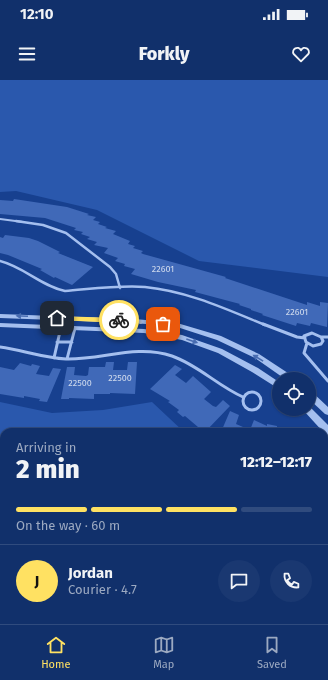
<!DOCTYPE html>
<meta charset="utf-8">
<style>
body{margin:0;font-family:"Fira Sans",sans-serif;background:#1a3871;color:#f1f3f6;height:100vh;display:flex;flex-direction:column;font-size:15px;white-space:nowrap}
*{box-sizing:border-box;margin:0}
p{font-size:13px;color:#9ca9c1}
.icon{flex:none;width:22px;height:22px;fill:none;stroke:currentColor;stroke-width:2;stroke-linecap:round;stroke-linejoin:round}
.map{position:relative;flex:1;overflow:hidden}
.panel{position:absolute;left:0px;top:348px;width:328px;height:196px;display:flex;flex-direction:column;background:#11306b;border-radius:12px 12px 0 0;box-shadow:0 1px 3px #0004,0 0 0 1px #304b7e}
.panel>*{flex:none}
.tools{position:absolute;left:272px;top:292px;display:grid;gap:8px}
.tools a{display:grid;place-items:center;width:44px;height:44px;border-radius:50%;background:#11306b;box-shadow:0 1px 3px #0004,0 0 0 1px #304b7e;font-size:20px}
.pin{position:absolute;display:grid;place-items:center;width:34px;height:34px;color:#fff;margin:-17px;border-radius:8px;box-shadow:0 2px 6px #0006}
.courier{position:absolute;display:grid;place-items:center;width:40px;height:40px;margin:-20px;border:3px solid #ffe162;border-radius:50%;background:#fff;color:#222;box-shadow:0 1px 5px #0007}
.summary em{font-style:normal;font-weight:800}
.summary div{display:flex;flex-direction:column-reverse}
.summary{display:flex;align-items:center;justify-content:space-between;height:68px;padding:0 16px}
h1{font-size:26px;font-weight:800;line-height:30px}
.bar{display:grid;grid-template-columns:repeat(4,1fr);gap:6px 4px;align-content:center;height:48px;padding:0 16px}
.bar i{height:5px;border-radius:3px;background:#304b7e}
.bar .on{background:#ffe162}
.bar p{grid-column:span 4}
.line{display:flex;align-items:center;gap:10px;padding:0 16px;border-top:1px solid #304b7e}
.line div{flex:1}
.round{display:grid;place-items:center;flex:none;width:42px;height:42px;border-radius:21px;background:#1a3871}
.status{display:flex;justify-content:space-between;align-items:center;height:28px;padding:0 20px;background:#11306b;direction:ltr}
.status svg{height:11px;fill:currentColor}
header{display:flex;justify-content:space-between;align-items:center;height:52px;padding:0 16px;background:#11306b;font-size:18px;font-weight:800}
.tab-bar{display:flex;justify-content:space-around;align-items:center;height:56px;border-top:1px solid #304b7e;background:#11306b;font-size:11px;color:#9ca9c1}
.tab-bar a{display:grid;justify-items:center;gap:2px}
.tab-bar .on{color:#ffe162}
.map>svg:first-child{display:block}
.green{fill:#2a58ad}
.building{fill:#4069b8}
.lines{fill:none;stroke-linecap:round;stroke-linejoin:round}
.service-far2{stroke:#a4bfef;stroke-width:2}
.service-far1{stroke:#a4bfef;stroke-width:2.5}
.service{stroke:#a4bfef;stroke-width:3}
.tertiary{fill:#a4bfef;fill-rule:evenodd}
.oneway{fill:#486cb1}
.route{fill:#ffe162}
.done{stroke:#aebcd8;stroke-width:4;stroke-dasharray:0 7.2}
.labels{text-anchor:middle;stroke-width:4;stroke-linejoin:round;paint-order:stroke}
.number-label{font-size:9px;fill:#cfdaed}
</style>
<div class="status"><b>12:10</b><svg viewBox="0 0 49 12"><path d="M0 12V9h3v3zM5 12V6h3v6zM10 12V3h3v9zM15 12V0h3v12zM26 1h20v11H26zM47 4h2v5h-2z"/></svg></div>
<header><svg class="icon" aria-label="menu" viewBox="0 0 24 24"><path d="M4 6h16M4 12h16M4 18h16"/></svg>Forkly<svg class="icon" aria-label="heart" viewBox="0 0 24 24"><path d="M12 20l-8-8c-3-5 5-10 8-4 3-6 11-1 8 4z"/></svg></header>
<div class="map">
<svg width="328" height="544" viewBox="0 0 328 544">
<rect width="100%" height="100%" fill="#17408f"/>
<!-- green -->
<path class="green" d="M 0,0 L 328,0 L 328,197 L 199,181 L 97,130 L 16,111 L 0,112 Z
M 0,322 L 52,333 L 103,330 L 152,322 L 184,352 L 4,352 L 4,465 L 0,463 Z
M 324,413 L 328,414 L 328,544 L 168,544 L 164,540 L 324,540 Z"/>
<!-- building -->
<path class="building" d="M 14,119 L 67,127 L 89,134 L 87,135 L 96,137 L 93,140 L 100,142 L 98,144 L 107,147 L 105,148 L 116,151 L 113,154 L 130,161 L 128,164 L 135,166 L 133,168 L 143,171 L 141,173 L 143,174 L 226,197 L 225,198 L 307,225 L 307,222 L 320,226 L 320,222 L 328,223 L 327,247 L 311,243 L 310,246 L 297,243 L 296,246 L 262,235 L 263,234 L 251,230 L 251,229 L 239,225 L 240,224 L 195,212 L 196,210 L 158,202 L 131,194 L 135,189 L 124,186 L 125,184 L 115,181 L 118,178 L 104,173 L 108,168 L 94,165 L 97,162 L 87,159 L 90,157 L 81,154 L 83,152 L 74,150 L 76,148 L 45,138 L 0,134 L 0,120 L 13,121 Z
M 5,155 L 29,158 L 38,161 L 60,172 L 58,173 L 93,187 L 72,205 L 55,197 L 54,198 L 40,190 L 42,189 L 8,175 L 0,173 L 0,157 L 3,158 Z
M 106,282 L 114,282 L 113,290 L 127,290 L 128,282 L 137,282 L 135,314 L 110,313 L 110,314 L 94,314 L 94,319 L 69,318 L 69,319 L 61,319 L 67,287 L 75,287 L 74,295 L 86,296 L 88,295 L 89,287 L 105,287 Z
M 20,283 L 31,286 L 32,284 L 40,286 L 36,294 L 49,296 L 53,288 L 61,289 L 47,322 L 39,321 L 40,319 L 24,316 L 24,318 L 0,314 L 0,287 L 14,290 Z
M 175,285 L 182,289 L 175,295 L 186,303 L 193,296 L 211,312 L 204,319 L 213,326 L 216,327 L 223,320 L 230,326 L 205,352 L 202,352 L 197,348 L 198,347 L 185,336 L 183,337 L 177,332 L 179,330 L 168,322 L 170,321 L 150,309 Z
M 230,331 L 239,335 L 236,344 L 250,350 L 254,340 L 267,346 L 267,344 L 277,346 L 277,350 L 282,352 L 221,352 Z"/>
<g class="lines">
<!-- service-far2 -->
<path class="service-far2" d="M 0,139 L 23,142"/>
<!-- service-far1 -->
<path class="service-far1" d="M 16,141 L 43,145 L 66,153 L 110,187 L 116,194 L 120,208
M 0,181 C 24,187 41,206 65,211 C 91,209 119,205 145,207 C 187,211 226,229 265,245"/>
<!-- service -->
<path class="service" d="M 263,244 L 297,257 L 305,258
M 312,253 L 321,257 L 323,261 L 321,264 L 313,266 L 306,262 L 304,256 Z
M 321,257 L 328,257
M 57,262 L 72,262
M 307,263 L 304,273 L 328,301
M 0,267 C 22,270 44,278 66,279 C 102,280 136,264 172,276 C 198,285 218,306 243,317
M 54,278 L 61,247
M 67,279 L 75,248
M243 321a9 9 0 1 1 18 0a9 9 0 1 1-18 0Z"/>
<!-- tertiary -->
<path class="tertiary" d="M 0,234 L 135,239 L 177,243 L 221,256 L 259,274 L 294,297 L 295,299 L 285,299 L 255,278 L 217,260 L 177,247 L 135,243 L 0,238 Z
M 0,243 L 144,249 L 182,255 L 222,269 L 258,288 L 279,302 L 279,309 L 252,292 L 218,273 L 182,260 L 144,253 L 0,247 Z
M 309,311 L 312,312 L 328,327 L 328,335 L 325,334 L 309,319 Z
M 309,326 L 328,345 L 328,355 L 325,354 L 304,331 L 303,329 L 309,329 Z"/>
</g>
<!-- one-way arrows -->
<defs><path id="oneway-solid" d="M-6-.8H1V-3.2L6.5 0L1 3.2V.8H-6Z"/></defs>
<g class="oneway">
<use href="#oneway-solid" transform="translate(22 236) rotate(-178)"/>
<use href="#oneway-solid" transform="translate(192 261) rotate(19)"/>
<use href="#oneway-solid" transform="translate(258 278) rotate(-149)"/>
</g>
<!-- route -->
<path class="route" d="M 55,236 L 119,238 L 122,240 L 119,243 L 57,240 L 55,239 Z"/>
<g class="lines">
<!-- done -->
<path class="done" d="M 119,240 L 163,244"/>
</g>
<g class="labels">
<!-- number labels -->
<g class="number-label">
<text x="163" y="192">22601</text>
<text x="297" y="235">22601</text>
<text x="120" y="301">22500</text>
<text x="80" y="306">22500</text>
</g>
</g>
</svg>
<div class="tools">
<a><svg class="icon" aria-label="locate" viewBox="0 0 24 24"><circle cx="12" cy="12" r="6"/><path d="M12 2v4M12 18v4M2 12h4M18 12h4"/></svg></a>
</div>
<div class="pin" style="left:163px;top:244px;background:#ea580c"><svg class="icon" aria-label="bag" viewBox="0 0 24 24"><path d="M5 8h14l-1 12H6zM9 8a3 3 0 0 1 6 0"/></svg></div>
<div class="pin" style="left:57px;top:238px;background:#1f2937"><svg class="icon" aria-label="home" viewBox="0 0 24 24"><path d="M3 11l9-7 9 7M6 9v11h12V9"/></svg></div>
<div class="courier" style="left:119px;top:240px"><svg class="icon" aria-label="bike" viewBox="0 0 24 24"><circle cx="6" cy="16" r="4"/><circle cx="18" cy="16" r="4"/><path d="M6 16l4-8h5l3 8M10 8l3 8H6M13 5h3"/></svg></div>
<section class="panel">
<div class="summary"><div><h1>2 min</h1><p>Arriving in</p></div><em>12:12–12:17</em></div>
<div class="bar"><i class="on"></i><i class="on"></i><i class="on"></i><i></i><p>On the way · 60 m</p></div>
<div class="line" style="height:72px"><b class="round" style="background:#ffe162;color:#111">J</b><div><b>Jordan</b><p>Courier · 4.7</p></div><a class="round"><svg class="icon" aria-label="chat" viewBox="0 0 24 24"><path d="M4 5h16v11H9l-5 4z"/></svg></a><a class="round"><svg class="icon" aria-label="phone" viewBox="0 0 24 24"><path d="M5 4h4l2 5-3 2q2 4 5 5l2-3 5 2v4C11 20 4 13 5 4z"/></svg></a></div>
</section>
</div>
<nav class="tab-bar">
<a class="on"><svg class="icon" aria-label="home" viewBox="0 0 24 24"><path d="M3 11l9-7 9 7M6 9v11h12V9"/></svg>Home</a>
<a><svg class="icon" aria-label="map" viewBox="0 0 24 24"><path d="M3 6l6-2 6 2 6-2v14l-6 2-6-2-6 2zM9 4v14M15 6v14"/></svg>Map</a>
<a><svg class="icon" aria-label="saved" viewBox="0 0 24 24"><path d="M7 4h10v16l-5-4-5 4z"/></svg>Saved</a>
</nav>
